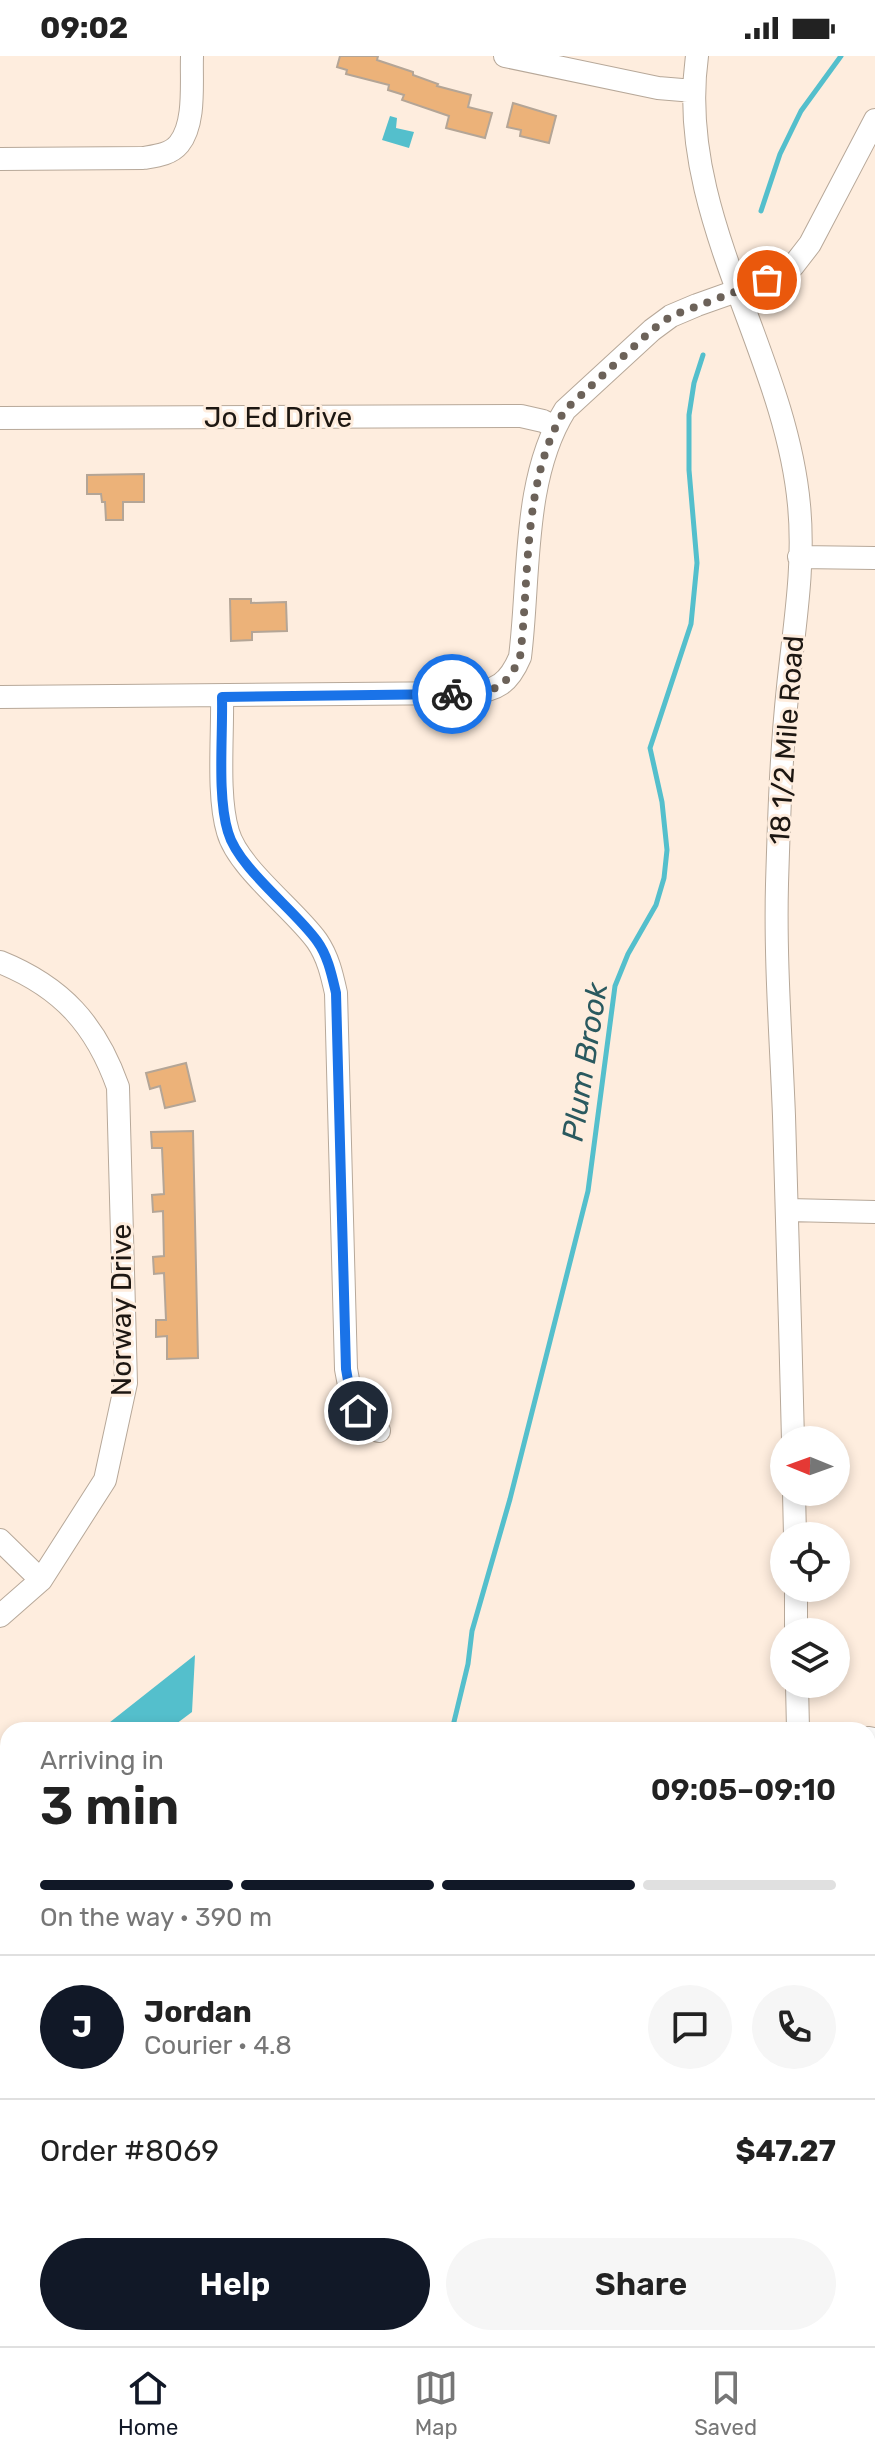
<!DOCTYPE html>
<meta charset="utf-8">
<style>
body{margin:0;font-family:Rubik,sans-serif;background:#f6f6f6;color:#222;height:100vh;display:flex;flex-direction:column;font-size:30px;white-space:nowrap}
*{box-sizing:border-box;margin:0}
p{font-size:26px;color:#767676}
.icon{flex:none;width:44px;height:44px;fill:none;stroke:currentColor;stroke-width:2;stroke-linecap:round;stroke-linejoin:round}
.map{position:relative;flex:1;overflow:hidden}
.panel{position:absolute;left:0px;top:1666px;width:876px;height:624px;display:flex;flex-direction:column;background:#fff;border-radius:24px 24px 0 0;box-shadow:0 4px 12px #0003}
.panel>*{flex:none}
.needle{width:52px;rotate:271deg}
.fabs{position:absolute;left:770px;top:1370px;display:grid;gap:16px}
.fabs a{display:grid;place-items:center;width:80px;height:80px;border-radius:50%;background:#fff;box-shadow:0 4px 12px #0003;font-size:40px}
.pin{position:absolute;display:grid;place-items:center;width:68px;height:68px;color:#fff;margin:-34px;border:4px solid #fff;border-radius:50%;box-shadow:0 2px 8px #0007}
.courier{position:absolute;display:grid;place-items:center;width:80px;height:80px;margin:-40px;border:6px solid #1a73e8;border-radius:50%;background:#fff;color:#222;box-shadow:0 2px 10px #0007}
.summary em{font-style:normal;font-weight:600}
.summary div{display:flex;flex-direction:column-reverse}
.summary{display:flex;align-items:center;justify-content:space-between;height:136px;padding:0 40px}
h1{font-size:52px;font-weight:600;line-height:60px}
.bar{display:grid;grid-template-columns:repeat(4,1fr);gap:12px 8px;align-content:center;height:96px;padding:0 40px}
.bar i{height:10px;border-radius:6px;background:#e0e0e0}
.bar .selected{background:#111827}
.bar p{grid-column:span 4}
.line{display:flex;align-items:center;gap:20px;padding:0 40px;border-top:2px solid #e0e0e0}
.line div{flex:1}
.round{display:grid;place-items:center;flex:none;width:84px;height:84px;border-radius:42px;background:#f6f6f6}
.action{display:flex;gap:16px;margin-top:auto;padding:16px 40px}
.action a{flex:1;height:92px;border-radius:48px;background:#111827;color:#fff;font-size:32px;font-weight:600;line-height:92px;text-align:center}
.action a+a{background:#f6f6f6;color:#222}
.status{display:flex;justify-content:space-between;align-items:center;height:56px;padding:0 40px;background:#fff;direction:ltr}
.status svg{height:22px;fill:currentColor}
.tabs{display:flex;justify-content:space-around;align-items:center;height:112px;border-top:2px solid #e0e0e0;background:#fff;font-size:22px;color:#767676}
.tabs a{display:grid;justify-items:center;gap:4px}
.tabs .selected{color:#111827}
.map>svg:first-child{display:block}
.water{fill:#54bfcc}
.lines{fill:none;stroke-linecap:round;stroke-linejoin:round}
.stream{stroke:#54bfcc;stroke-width:5}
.building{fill:#ecb279;stroke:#b4a596;stroke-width:2}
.minor-casing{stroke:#b7a899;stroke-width:24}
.minor{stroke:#fff;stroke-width:22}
.done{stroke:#6c6259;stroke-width:8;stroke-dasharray:0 14.4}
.route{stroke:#1a73e8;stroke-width:10}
.labels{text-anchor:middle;stroke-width:6;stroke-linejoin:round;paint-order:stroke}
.street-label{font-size:28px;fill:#1d1712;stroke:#feedde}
.water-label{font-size:30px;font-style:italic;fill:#2a595f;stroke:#feedde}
</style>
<div class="status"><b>09:02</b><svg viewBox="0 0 49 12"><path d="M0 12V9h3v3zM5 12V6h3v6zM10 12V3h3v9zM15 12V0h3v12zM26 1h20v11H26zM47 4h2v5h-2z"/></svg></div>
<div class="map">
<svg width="875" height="2290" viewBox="0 0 875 2290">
<rect width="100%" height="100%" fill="#feedde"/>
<!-- water -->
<path class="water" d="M 390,60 L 397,62 L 396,72 L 414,76 L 409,92 L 382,84 Z
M 195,1599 L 192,1656 L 168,1674 L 100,1674 Z
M 8,1746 L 8,1849 L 0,1849 L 0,1752 Z"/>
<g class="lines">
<!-- stream -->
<path class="stream" d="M 761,155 L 780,98 L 801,55 L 841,0
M 452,1674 L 468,1608 L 472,1575 L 510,1443 L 588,1135 L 615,930 L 628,898 L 656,849 L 664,822 L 667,794 L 662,746 L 650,692 L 691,568 L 697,507 L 689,414 L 689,359 L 694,327 L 703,299
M 4,2226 L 8,2226
M 472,2290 L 472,2282"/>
</g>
<!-- building -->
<path class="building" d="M 340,0 L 378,0 L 377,4 L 413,16 L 413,19 L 438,28 L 437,30 L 471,39 L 468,51 L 492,57 L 485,82 L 446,72 L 449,60 L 402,44 L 404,39 L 388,34 L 389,29 L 346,18 L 347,14 L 337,11 Z
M 513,47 L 556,60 L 549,87 L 520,80 L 521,74 L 507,71 Z
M 144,418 L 144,446 L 123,446 L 123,464 L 106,464 L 105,446 L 102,446 L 101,438 L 87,438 L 87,419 Z
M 230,543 L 251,543 L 251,547 L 286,546 L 287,575 L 252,576 L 252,584 L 231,585 Z
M 186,1007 L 195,1045 L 165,1052 L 160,1030 L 150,1033 L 146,1017 Z
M 193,1075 L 198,1302 L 167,1303 L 167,1280 L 156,1281 L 156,1264 L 166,1264 L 164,1217 L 154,1218 L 153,1201 L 164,1200 L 163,1155 L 153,1156 L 152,1139 L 164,1138 L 162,1092 L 152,1092 L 151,1076 Z"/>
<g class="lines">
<defs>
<path id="minor" d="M 505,0 L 658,32 L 694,35
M 697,0 C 675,159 785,295 799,449 C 805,509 794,572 788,631 C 781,697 779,762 777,828 C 775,905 781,983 784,1060 C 788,1168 790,1276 793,1384
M 0,103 L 143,102 C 155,100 170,99 179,88 C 196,67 191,26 192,0
M 0,362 L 521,360 L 543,365 L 555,371
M 799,501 L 875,502
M 0,641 L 469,637 C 497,635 509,627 520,601 C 530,522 522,423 565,354 L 652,274 L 671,260 L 697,249 L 776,221 L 793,210 L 810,188 L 875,64
M 222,641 C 223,680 217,740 228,776 C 238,812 295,854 317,885 C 328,901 332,919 336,937 L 346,1313 C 351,1344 356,1353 379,1375
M 0,906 C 62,931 96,969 118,1031 L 126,1327 L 105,1424 L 41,1524 L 0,1560
M 788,1154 L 875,1156
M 794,1436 L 795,1480
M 0,1484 L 41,1524
M 796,1532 L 796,1576
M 797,1628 L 798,1674
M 868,1682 L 875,1683
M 0,2055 L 8,2053
M 868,2171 L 875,2169
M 868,2192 L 875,2190
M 321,2282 L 321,2290
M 851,2282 L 853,2290
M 283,2290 L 291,2282
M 364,2290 L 364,2282"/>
</defs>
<!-- minor casing -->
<use href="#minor" class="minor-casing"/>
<!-- minor -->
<use href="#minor" class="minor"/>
</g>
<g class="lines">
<!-- done -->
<path class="done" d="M 452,638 C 488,637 505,637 520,601 C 530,522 522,423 565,354 L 652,274 L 671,260 L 767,224"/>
<!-- route -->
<path class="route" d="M 358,1355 L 350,1336 L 346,1313 L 336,937 C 332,920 328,900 317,885 C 295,854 238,812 228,776 C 217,740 223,680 222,641 L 452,638"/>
</g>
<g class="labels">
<!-- street labels -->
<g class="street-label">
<text x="278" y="371">Jo Ed Drive</text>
<text transform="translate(786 684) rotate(-86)" y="10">18 1/2 Mile Road</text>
<text transform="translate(121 1254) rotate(-90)" y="10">Norway Drive</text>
</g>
<!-- water labels -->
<g class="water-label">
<text transform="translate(585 1006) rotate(-81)" y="10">Plum Brook</text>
</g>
</g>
</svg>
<div class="fabs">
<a><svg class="needle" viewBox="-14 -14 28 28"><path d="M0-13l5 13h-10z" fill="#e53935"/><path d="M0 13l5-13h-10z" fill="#767676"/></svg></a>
<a><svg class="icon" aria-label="locate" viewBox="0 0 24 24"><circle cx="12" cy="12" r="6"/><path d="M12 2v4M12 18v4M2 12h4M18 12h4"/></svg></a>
<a><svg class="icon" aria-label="layers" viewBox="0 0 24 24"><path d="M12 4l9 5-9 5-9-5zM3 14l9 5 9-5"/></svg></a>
</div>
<div class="pin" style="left:767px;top:224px;background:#ea580c"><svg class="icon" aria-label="bag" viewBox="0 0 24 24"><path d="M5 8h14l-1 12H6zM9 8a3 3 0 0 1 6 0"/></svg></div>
<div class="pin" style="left:358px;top:1355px;background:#1f2937"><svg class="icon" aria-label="home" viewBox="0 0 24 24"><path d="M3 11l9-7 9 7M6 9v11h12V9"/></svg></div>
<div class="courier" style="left:452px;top:638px"><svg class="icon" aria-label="bike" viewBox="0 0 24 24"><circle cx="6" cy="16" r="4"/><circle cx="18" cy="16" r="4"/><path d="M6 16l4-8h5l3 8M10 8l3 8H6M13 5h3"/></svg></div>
<section class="panel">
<div class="summary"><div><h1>3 min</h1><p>Arriving in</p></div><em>09:05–09:10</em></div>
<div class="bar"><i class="selected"></i><i class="selected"></i><i class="selected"></i><i></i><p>On the way · 390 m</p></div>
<div class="line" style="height:144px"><b class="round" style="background:#111827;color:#fff">J</b><div><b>Jordan</b><p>Courier · 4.8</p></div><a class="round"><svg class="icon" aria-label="chat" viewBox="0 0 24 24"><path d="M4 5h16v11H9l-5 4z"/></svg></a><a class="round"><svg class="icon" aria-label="phone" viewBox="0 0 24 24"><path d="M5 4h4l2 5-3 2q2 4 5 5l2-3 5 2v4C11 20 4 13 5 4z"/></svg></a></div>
<div class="line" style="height:104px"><div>Order #8069</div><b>$47.27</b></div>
<div class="action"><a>Help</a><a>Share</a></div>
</section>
</div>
<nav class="tabs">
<a class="selected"><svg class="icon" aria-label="home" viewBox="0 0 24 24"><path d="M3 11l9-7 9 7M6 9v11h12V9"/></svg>Home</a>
<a><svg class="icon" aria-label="map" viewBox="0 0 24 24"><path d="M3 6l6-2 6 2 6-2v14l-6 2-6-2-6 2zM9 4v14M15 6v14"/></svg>Map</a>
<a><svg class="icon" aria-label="saved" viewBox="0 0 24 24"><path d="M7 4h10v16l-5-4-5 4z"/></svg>Saved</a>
</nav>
